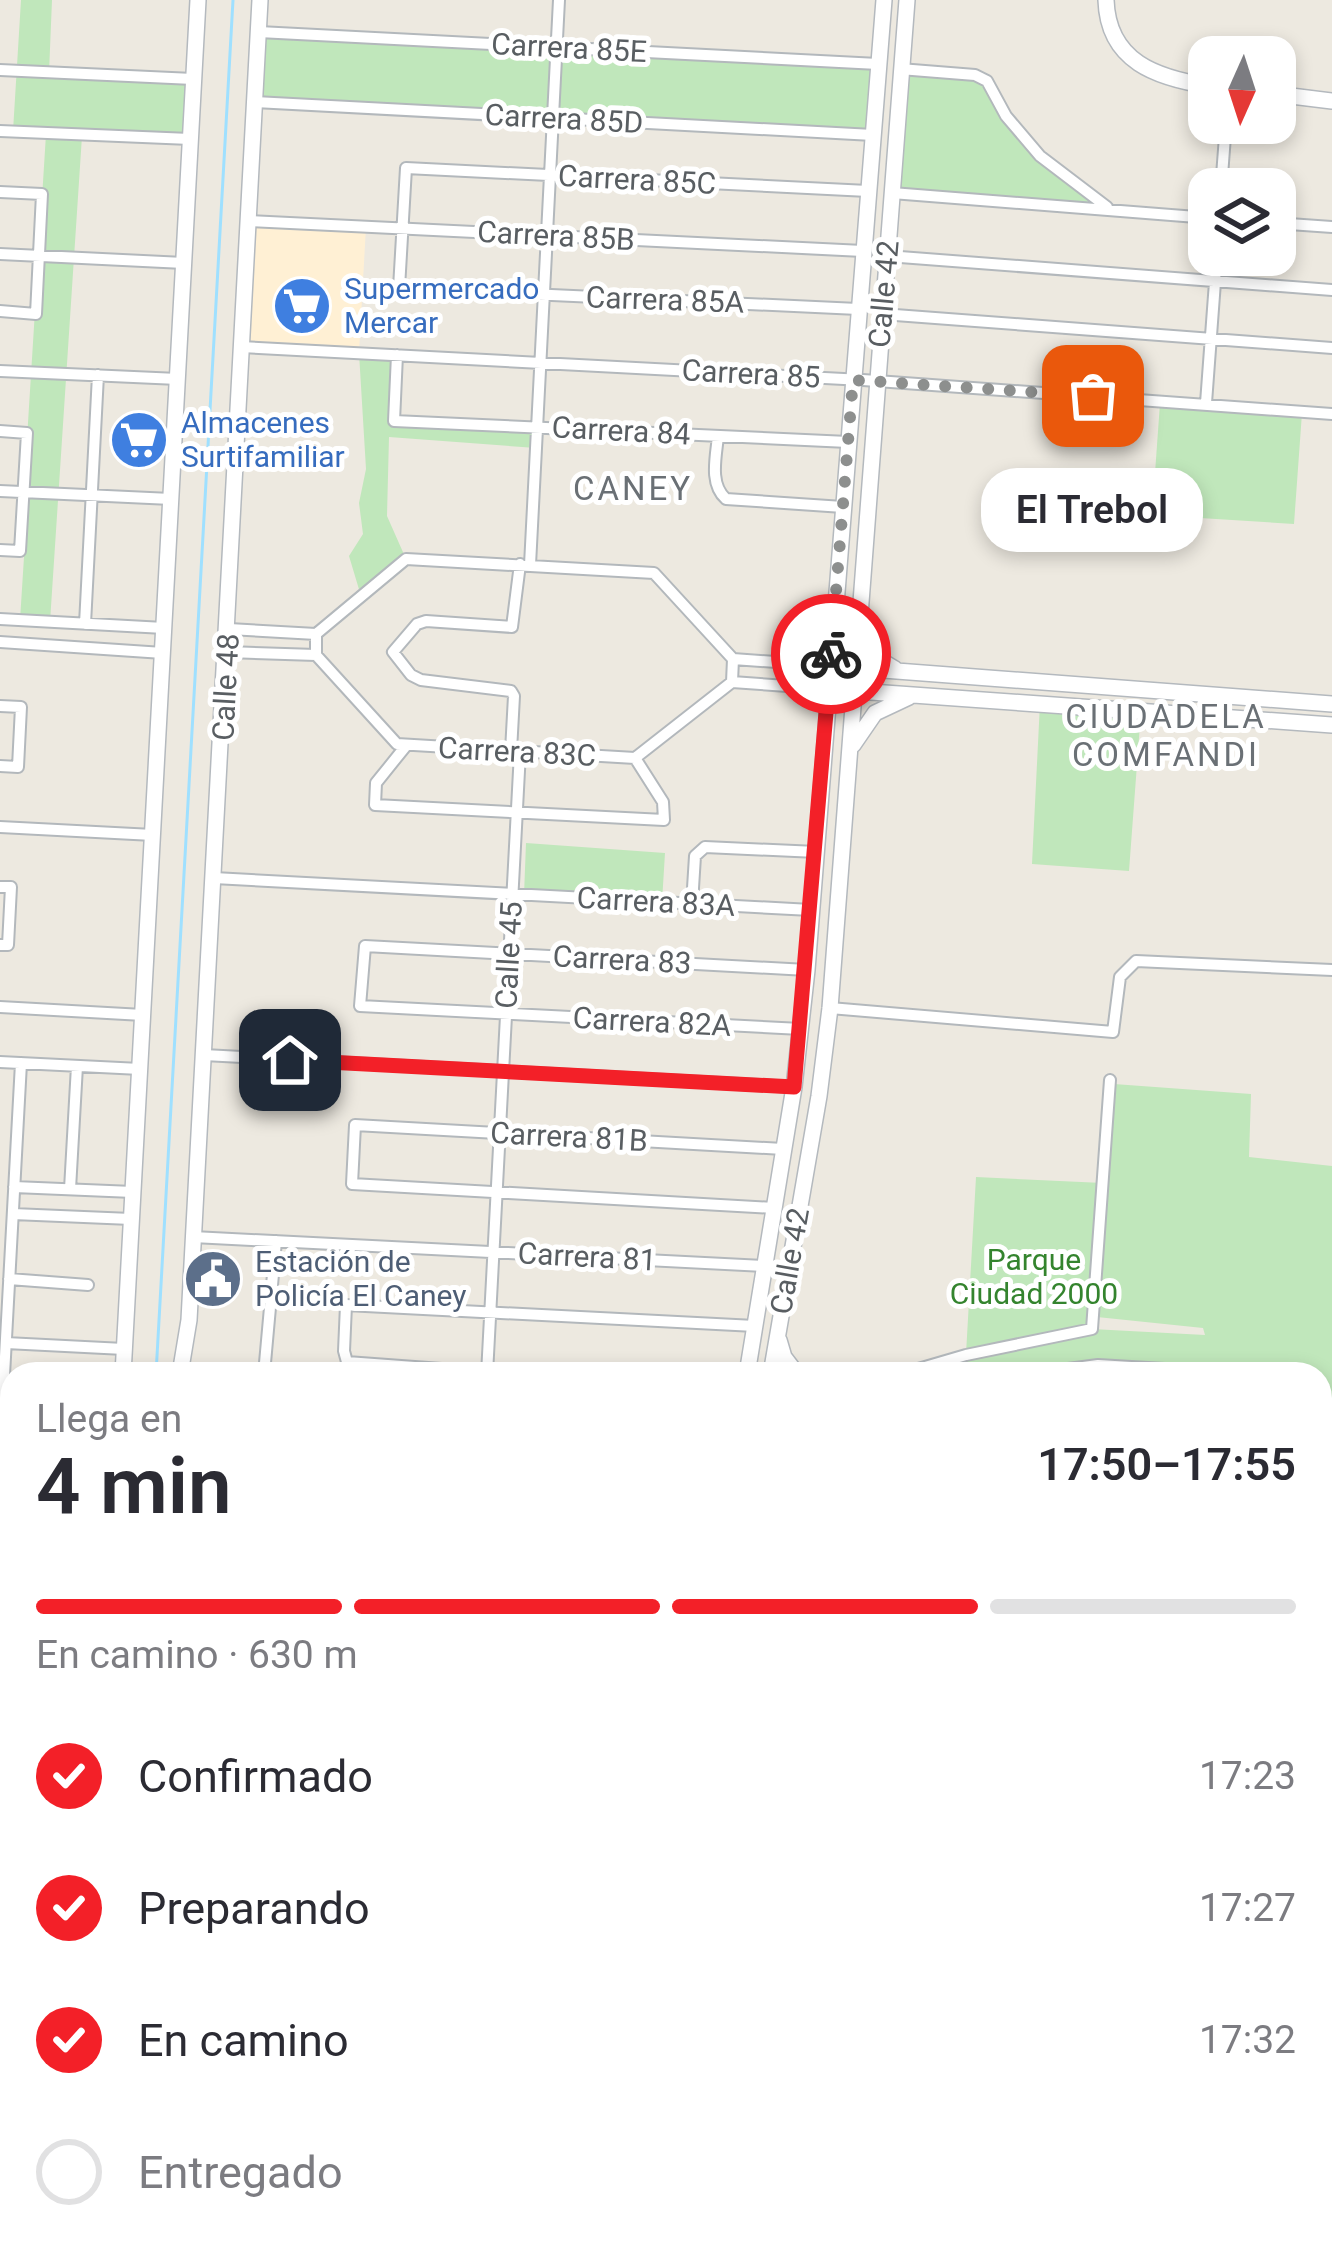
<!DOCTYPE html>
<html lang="es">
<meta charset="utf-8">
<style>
body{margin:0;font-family:Roboto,sans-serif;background:#f7f7f7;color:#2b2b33;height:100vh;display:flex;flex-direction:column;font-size:45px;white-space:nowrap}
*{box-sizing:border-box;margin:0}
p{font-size:39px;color:#7c7c81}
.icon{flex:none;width:66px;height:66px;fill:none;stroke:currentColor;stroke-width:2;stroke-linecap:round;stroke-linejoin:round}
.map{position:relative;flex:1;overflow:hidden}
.side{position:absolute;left:0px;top:1362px;width:1332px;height:903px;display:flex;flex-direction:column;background:#fff;border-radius:36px 36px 0 0;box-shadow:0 6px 18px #0003}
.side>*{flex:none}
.needle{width:78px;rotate:183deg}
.tools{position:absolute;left:1188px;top:36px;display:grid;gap:24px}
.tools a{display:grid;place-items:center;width:108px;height:108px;border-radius:24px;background:#fff;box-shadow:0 6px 18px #0003;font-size:60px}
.pin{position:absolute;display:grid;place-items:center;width:102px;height:102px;color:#fff;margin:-51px;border-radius:24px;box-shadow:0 6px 18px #0006}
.courier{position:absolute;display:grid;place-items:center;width:120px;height:120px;margin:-60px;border:9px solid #f32028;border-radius:50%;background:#fff;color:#222;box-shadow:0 3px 15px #0007}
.bubble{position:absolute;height:84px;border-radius:36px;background:#fff;box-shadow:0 6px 18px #0003;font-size:39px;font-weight:600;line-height:84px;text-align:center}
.overview em{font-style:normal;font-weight:600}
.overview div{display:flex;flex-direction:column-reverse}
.overview{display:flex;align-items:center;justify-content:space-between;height:204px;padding:0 36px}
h1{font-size:78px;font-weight:600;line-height:90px}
.bar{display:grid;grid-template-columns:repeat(4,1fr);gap:18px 12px;align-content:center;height:144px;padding:0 36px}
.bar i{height:15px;border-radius:9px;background:#e1e1e2}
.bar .on{background:#f32028}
.bar p{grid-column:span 4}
ol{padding:0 36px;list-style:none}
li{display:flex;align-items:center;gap:36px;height:132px}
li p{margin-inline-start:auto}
li .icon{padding:12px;border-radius:50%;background:#f32028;color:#fff;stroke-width:4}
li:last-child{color:#7c7c81}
li i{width:66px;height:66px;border:6px solid #e1e1e2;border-radius:50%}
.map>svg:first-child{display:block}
.commercial{fill:#fff0d4}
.green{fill:#c0e7bb}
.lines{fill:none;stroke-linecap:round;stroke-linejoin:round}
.stream{stroke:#9fe0ff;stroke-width:3}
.street-casing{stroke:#b3b8bc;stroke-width:14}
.secondary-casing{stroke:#b4b9be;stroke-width:18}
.street{stroke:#fff;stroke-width:10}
.secondary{stroke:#fff;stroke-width:15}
.done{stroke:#8d8f8e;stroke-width:12;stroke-dasharray:0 21.6}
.route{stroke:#f32028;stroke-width:15}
.labels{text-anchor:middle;stroke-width:10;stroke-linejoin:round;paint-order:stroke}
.street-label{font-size:30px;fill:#595e62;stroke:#fff}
.shop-label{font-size:30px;fill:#366cbe;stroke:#fff;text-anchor:start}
.park-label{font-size:30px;fill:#34842e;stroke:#fff}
.service-label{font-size:30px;fill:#4e5e75;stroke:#fff;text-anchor:start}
.neighbourhood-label{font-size:33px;letter-spacing:3px;fill:#6a7075;stroke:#fff}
</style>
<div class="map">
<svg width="1332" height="2263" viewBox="0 0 1332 2263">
<rect width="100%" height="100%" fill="#ede9e0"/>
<!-- commercial -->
<path class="commercial" d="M 248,221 L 366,227 L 359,353 L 241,347 Z"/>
<!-- green -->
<path class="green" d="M 21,0 L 52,0 L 49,73 L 193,79 L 190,139 L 82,136 L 50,622 L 20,620 L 24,557 L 20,551 L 46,134 L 13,131 Z
M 259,32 L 878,64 L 873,135 L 255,102 Z
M 900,69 L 987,81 L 1017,132 L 1110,208 L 892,193 Z
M 359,353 L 397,355 L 395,421 L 537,427 L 536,448 L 389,437 L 387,516 L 406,559 L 361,596 L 349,556 L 363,534 L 359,503 L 366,469 Z
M 1160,403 L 1302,413 L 1294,524 L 1152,515 Z
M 1040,703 L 1141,711 L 1129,871 L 1032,864 Z
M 526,843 L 665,853 L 662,902 L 524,895 Z
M 1114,1084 L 1251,1094 L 1249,1157 L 1332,1166 L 1332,1760 L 1320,1771 L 1320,1374 L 1218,1374 L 1156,1367 L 1030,1374 L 901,1374 L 966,1354 L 976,1177 L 1103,1183 L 1092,1329 L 1205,1335 L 1203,1328 L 1097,1317 Z
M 0,1411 L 12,1412 L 12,1500 L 0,1504 Z"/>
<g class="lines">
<!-- stream -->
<path class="stream" d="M 156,1374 L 233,0
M 0,1504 L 12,1500"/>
<defs>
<path id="street" d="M 259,32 L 878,64
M 900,69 L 975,75 L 987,81 L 1006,116 L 1040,156 L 1107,207
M 0,70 L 193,79
M 255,102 L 873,135
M 0,131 L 190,139
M 1221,189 L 1226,123
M 0,192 L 42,194 L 36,314 L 0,311
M 892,193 L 1209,218
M 248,221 L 863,251
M 1275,223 L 1332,227
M 0,254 L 184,263
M 887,256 L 1332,290
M 858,309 L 399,288 L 406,168 L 868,191
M 882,314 L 1332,348
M 241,347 L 863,380 L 1332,414
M 397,355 L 394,421 L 848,442
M 0,371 L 178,379
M 1206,403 L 1217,255
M 0,431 L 27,433 L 20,551 L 0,550
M 718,436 C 716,457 709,484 726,499 L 843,507
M 0,491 L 171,499
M 530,565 L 559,0
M 0,619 L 164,628
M 85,624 L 98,375
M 229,629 L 316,634
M 0,642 L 163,653
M 228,652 L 316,655
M 733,659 L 732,682 L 635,758 L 397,744 L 316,655 L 316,634 L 406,559 L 654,573 L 733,659 L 831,666
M 732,682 L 829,689
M 0,706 L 21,707 L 18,767 L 0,766
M 405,747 L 376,783 L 375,805 L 664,820 L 663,802 L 635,758
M 511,751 L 514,696 L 511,691 L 421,680 L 411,675 L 393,652 L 417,624 L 426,621 L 512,627 L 520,564
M 0,827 L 153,835
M 214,878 L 811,910
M 0,887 L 11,887 L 8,945 L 0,945
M 692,904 L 695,856 L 705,847 L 817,852
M 0,1007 L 143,1015
M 830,1008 L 1113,1032 L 1120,977 L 1136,961 L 1332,970
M 801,1029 L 360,1006 L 365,946 L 807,970
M 204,1055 L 794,1087
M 0,1062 L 140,1069
M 14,1187 L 133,1192
M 70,1189 L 77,1066
M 774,1208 L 352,1184 L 355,1125 L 783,1149
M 13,1214 L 131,1219
M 193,1237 L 765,1266
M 9,1279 L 88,1285
M 6,1343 L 124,1349
M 264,1374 L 276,1241
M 487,1374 L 520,752
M 510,1374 L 347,1362 L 344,1351 L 346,1305 L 755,1326
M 901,1374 L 966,1355 L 1092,1329 L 1110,1080
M 1030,1374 L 1098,1365 L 1248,1374
M 2,1412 L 21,1063
M 0,2045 L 12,2035
M 0,2120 L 12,2135
M 0,2208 L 12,2198
M 0,2225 L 12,2240
M 22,2253 L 30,2263
M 105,2253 L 112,2263
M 363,2253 L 375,2263
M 204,2263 L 216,2253
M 290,2263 L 301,2253
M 478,2263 L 480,2253
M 539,2263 L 541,2253
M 605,2263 L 607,2253
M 630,2263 L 631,2253
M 694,2263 L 695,2253
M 754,2263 L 756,2253
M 815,2263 L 817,2253
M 912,2263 L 914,2253
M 977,2263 L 979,2253"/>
<path id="secondary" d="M 1106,0 C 1108,62 1157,78 1209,86
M 1275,94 L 1332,101
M 859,631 L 875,657 L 895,669
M 831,666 L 1332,704
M 829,689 L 1332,725
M 853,745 L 875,713 L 909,697
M 779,1340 L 784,1357 L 797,1374
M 123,1374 L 198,0
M 180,1374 L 189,1320 L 260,0
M 747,1374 L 794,1087 L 807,970 L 884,0
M 771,1374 L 819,1096 L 830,1008 L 907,0
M 0,1910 L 12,1899
M 0,1962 L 12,1924"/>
</defs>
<!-- street casing -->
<use href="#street" class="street-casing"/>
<!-- secondary casing -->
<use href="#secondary" class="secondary-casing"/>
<!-- street -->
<use href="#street" class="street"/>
<!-- secondary -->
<use href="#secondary" class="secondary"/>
</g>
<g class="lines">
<!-- done -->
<path class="done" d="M 831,654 L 853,380 L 1093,396"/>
<!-- route -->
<path class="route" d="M 290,1060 L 794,1087 L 831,654"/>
</g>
<!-- icons -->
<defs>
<symbol id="supermarket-disc" viewBox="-11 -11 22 22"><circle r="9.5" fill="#3f7fe0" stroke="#fff"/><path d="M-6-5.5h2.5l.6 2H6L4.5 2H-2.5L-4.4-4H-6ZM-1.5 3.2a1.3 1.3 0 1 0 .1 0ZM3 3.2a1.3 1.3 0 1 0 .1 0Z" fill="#fff"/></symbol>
<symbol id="civic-disc" viewBox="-11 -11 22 22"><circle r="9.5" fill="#5c6f8a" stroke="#fff"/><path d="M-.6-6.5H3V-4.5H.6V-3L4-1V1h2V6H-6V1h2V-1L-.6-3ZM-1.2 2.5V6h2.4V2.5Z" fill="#fff"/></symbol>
</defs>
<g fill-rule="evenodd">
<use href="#supermarket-disc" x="269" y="273" width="66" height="66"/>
<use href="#supermarket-disc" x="106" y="407" width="66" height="66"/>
<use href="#civic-disc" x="180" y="1246" width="66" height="66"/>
</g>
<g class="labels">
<!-- street labels -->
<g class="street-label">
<text transform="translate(569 48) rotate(3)" y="10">Carrera 85E</text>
<text transform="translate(564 119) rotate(3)" y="10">Carrera 85D</text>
<text transform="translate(637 180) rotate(3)" y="10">Carrera 85C</text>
<text transform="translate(556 236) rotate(3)" y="10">Carrera 85B</text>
<text transform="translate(884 294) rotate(-85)" y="10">Calle 42</text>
<text transform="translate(665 300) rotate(2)" y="10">Carrera 85A</text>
<text transform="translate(751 374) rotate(3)" y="10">Carrera 85</text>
<text transform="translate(621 431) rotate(3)" y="10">Carrera 84</text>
<text transform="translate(226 687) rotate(-87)" y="10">Calle 48</text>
<text transform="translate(517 752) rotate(3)" y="10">Carrera 83C</text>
<text transform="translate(656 902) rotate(3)" y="10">Carrera 83A</text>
<text transform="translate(509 955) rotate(-87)" y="10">Calle 45</text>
<text transform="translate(622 960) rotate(3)" y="10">Carrera 83</text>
<text transform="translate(652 1022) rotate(3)" y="10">Carrera 82A</text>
<text transform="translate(569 1137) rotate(3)" y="10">Carrera 81B</text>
<text transform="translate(587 1257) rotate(3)" y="10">Carrera 81</text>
<text transform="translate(790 1261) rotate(-80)" y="10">Calle 42</text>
</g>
<!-- shop labels -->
<g class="shop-label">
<text x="344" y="299">Supermercado<tspan x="344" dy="34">Mercar</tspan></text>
<text x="181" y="433">Almacenes<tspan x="181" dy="34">Surtifamiliar</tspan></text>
</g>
<!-- park labels -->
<g class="park-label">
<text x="1034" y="1270">Parque<tspan x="1034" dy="34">Ciudad 2000</tspan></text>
</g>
<!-- service labels -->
<g class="service-label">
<text x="255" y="1272">Estación de<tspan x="255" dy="34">Policía El Caney</tspan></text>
</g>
<!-- neighbourhood labels -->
<g class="neighbourhood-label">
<text x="633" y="500">CANEY</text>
<text x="1166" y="728">CIUDADELA<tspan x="1166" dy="38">COMFANDI</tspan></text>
</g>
</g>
</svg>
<div class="tools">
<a><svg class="needle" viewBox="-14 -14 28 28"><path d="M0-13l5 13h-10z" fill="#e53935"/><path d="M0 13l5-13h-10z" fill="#7c7c81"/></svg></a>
<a><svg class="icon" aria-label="layers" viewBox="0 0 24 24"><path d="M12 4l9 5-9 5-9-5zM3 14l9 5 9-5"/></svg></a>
</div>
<div class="pin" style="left:1093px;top:396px;background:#ea580c"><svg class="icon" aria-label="bag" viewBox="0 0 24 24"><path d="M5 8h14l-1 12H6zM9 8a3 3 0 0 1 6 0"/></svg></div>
<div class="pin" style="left:290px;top:1060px;background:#1f2937"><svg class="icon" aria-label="home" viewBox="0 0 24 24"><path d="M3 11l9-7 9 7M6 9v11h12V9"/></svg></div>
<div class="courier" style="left:831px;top:654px"><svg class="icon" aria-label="bike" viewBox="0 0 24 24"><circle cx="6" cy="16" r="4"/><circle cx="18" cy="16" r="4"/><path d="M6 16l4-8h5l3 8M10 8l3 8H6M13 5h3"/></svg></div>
<div class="bubble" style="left:981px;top:468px;width:222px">El Trebol</div>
<section class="side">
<div class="overview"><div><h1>4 min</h1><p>Llega en</p></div><em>17:50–17:55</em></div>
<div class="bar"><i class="on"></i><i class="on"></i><i class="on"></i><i></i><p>En camino · 630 m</p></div>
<ol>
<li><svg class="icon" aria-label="check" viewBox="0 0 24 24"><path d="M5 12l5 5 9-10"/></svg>Confirmado<p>17:23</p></li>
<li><svg class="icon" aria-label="check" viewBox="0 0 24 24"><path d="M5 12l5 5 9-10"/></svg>Preparando<p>17:27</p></li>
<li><svg class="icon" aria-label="check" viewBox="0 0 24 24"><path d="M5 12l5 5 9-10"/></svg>En camino<p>17:32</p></li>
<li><i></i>Entregado</li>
</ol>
</section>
</div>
